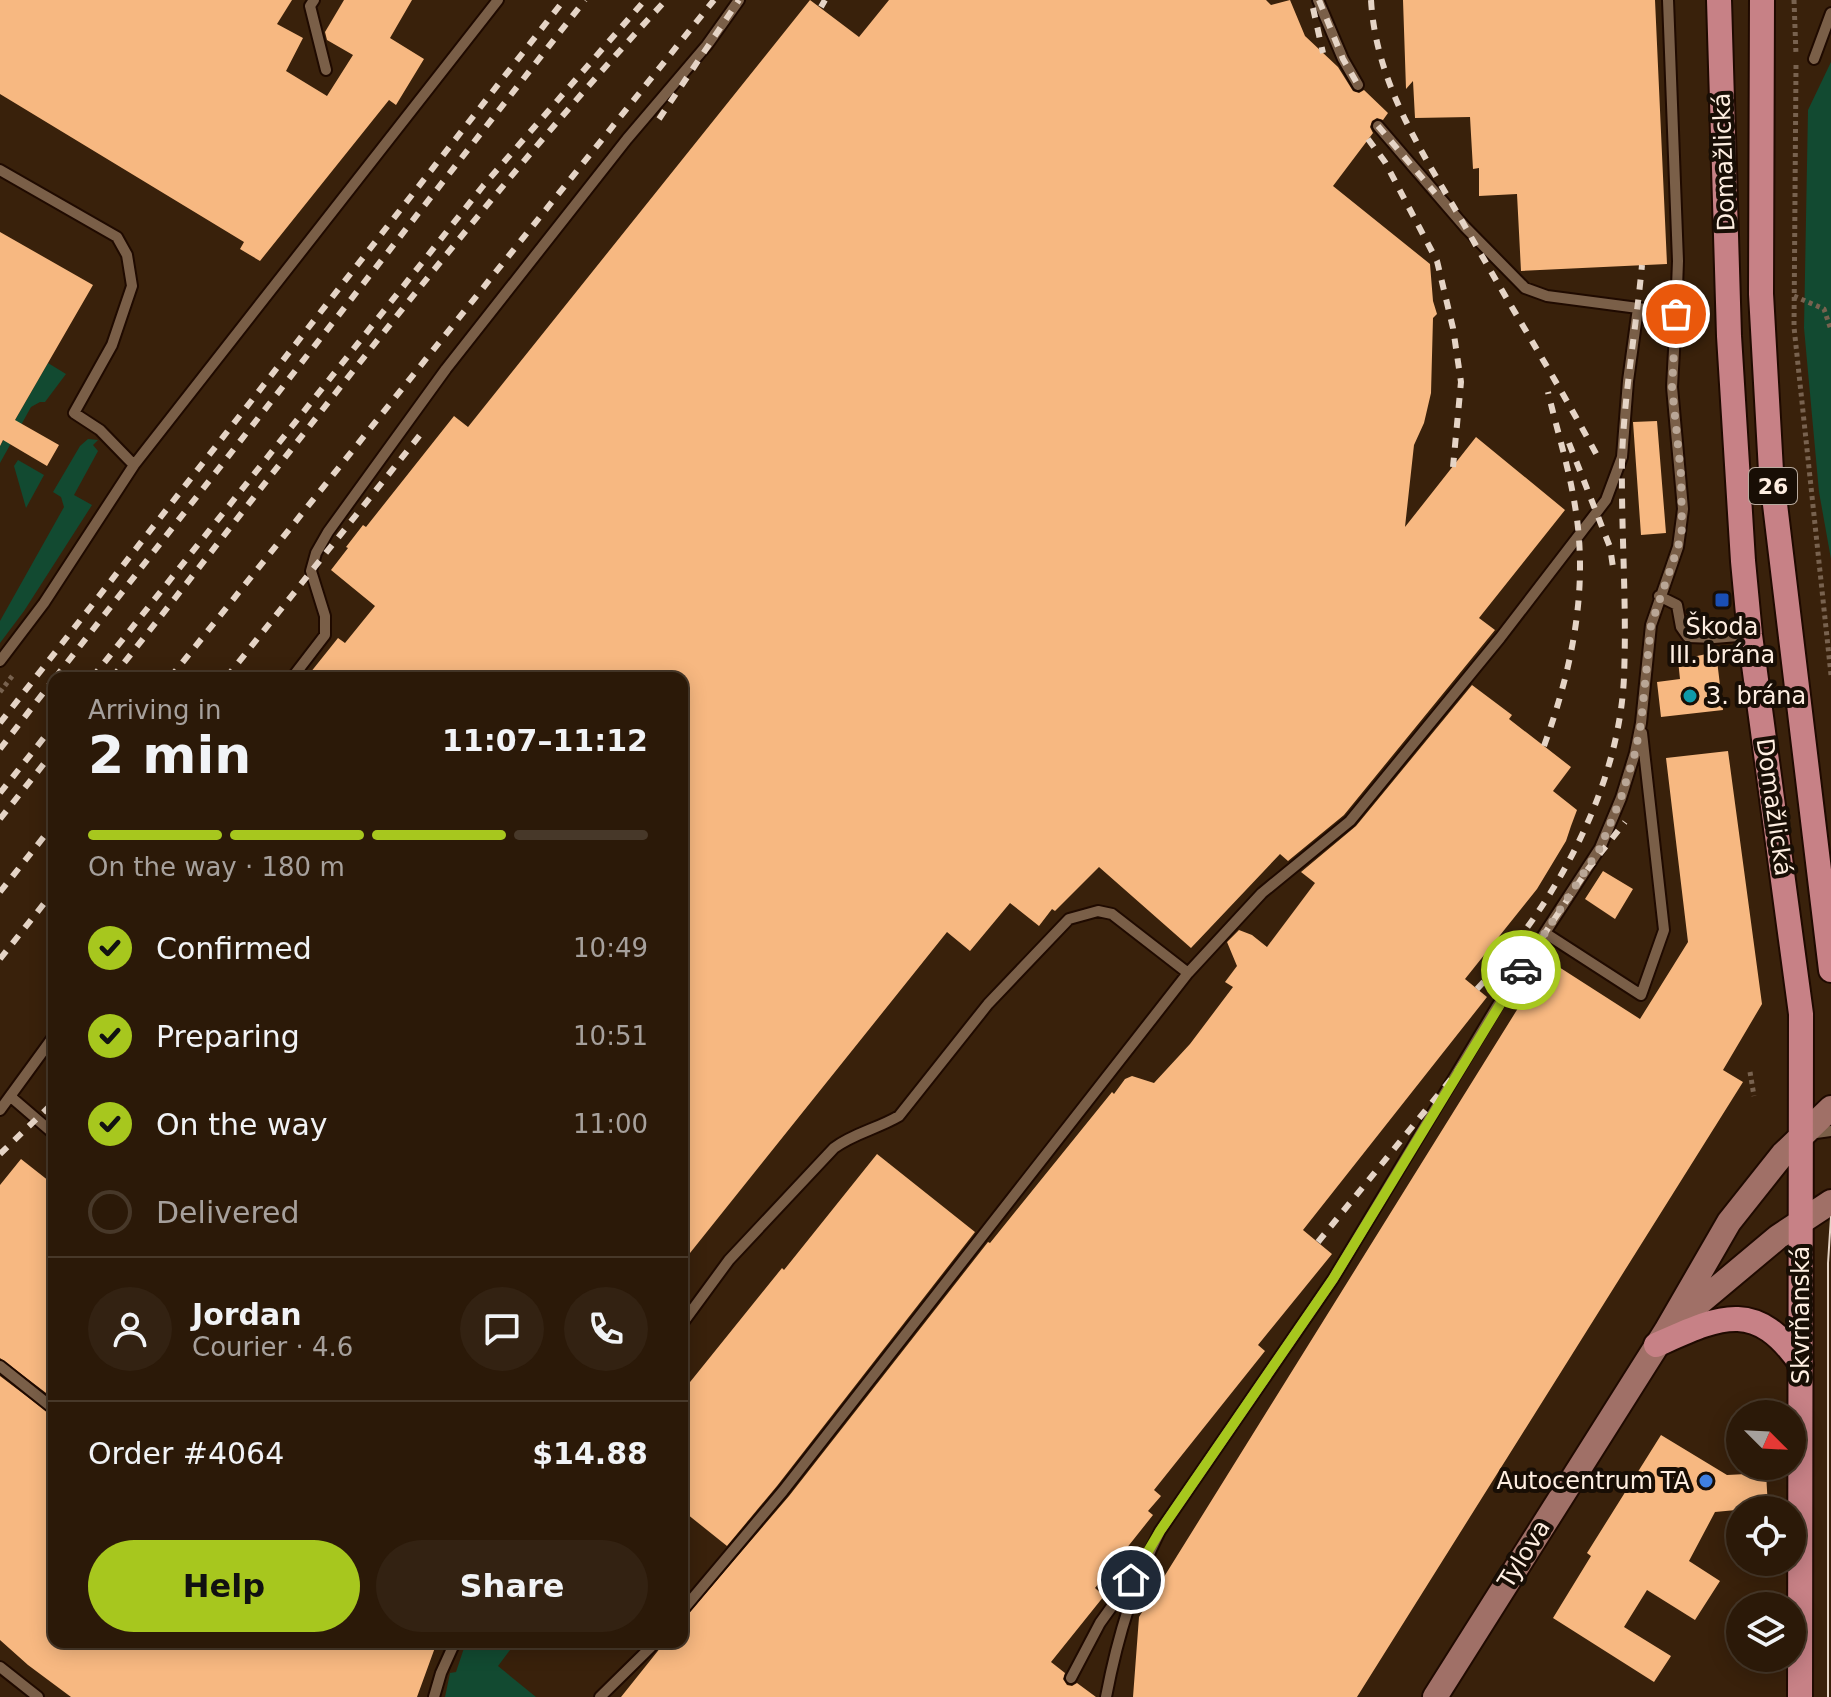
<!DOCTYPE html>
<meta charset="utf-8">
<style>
body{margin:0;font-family:"DejaVu Sans",sans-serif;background:#332212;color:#f1f3f6;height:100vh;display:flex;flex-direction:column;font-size:30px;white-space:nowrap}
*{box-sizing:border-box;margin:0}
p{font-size:26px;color:#a6a09c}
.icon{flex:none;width:44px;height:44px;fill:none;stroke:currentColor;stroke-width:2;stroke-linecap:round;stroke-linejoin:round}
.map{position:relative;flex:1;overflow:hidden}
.drawer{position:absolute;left:48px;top:672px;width:640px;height:976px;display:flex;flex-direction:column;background:#2b1908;border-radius:16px;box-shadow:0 4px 20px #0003,0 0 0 2px #473829}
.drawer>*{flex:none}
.needle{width:52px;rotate:114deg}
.controls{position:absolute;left:1726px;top:1400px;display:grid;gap:16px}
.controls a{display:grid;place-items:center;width:80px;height:80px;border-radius:50%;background:#2b1908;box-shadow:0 4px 20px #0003,0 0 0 2px #473829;font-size:40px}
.pin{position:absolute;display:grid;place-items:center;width:68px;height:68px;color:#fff;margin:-34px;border:4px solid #fff;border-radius:50%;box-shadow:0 2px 8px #0007}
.courier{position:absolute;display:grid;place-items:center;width:80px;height:80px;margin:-40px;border:6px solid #a7c71e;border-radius:50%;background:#fff;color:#222;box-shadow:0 2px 10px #0007}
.overview em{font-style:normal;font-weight:600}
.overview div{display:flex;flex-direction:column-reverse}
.overview{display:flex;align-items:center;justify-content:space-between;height:136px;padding:0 40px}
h1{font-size:52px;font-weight:600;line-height:60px}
.bar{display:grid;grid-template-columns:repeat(4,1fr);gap:12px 8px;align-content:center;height:96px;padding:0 40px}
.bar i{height:10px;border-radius:6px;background:#473829}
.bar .active{background:#a7c71e}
.bar p{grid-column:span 4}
.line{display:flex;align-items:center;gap:20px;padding:0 40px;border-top:2px solid #473829}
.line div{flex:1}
.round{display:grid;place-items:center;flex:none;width:84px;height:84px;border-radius:42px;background:#332212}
ol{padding:0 40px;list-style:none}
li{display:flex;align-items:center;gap:24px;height:88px}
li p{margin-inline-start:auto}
li .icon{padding:8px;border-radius:50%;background:#a7c71e;color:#111;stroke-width:4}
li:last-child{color:#a6a09c}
li i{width:44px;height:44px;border:4px solid #473829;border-radius:50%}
.button{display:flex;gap:16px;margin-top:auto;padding:16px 40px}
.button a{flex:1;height:92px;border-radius:48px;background:#a7c71e;color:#111;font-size:32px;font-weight:600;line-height:92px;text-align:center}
.button a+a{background:#332212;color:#f1f3f6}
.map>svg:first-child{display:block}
.green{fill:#124a31}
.building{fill:#f7b881}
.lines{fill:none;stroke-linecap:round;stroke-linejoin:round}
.lane-casing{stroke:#1f0a00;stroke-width:14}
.secondary-casing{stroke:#1f0a00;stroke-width:28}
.primary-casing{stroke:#1f0a00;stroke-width:28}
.path{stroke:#78624f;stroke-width:5;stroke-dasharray:4 4;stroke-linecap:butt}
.lane{stroke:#7a5f48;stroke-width:10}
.secondary{stroke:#a07067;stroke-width:24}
.primary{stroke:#c78186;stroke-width:24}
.tram{stroke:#e5d4c6;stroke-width:2}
.rail{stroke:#e5d4c6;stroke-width:6;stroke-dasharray:10 10;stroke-linecap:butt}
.done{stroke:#b9a696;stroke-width:8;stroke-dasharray:0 14.4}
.route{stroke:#a7c71e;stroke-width:10}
.transit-dot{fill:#1a4fb4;stroke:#180e05;stroke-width:3}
.culture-dot{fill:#0f9aa8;stroke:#180e05;stroke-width:3}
.shop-dot{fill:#3f7fe0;stroke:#180e05;stroke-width:3}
.labels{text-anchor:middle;stroke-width:8;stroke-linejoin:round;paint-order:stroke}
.shield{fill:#180e05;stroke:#b9ab9f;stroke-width:2}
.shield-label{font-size:22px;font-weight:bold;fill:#feeee1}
.street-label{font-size:24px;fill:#feeee1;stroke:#180e05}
.poi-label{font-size:24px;fill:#feeee1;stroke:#180e05}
</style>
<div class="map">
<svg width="1831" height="1697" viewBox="0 0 1831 1697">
<rect width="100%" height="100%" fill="#39210b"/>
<!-- green -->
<path class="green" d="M 1831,62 L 1831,559 L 1819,492 L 1804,328 L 1808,110 Z
M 48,363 L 66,374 L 45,402 L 40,402 L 31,407 L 0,463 L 0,446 Z
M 88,439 L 98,440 L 93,445 L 98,451 L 74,495 L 92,505 L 24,611 L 0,643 L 0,621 L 64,507 L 61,497 L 53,492 L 80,446 Z
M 18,460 L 44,475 L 26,508 L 14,466 Z
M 466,1642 L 516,1642 L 498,1666 L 536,1697 L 445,1697 L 450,1673 L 456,1672 Z"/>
<!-- building -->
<path class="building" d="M 0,0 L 292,0 L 277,24 L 303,38 L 286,71 L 327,96 L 353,55 L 327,40 L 325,32 L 344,0 L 412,0 L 390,38 L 424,59 L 396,105 L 389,100 L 260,261 L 240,249 L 244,242 L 0,94 Z
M 810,0 L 859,37 L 889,0 L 1266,0 L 1271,5 L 1290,0 L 1305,36 L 1338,67 L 1353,91 L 1359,93 L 1364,90 L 1388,113 L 1383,120 L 1377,118 L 1372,121 L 1370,127 L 1373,133 L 1333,186 L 1430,264 L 1433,301 L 1437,314 L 1433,318 L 1431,393 L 1424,423 L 1414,445 L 1405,527 L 1476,437 L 1565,510 L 1479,618 L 1495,630 L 1344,815 L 1288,861 L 1280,854 L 1191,948 L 1099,867 L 1055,911 L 1052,909 L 1039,926 L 1010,903 L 970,951 L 947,932 L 682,1263 L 682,678 L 306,678 L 338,638 L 345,643 L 375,606 L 331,570 L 348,548 L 346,547 L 363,525 L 366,527 L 454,416 L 468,427 Z
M 1403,0 L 1655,0 L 1667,264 L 1521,271 L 1517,194 L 1479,196 L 1479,168 L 1473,169 L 1470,117 L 1415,118 L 1413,81 L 1406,89 Z
M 0,232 L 93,285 L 15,420 L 59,445 L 47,466 L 3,440 L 0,446 Z
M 1657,421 L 1666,533 L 1641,535 L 1633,422 Z
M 1716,652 L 1723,710 L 1661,717 L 1657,682 L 1680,679 L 1678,660 Z
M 1472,685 L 1512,715 L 1509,719 L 1571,767 L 1553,791 L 1577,810 L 1571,826 L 1566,841 L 1537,889 L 1465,979 L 1487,997 L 1303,1230 L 1332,1254 L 1258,1345 L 1265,1351 L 1154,1490 L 1161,1496 L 1148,1511 L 1153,1515 L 1095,1588 L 1104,1596 L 1051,1662 L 1065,1673 L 1063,1679 L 1067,1685 L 1072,1686 L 1077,1683 L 1096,1697 L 621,1697 L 665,1642 L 682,1642 L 682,1621 L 789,1496 L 988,1242 L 990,1243 L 1112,1092 L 1114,1094 L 1125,1079 L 1132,1076 L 1154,1083 L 1190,1044 L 1233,987 L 1225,982 L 1237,966 L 1227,942 L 1239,930 L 1252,935 L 1267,947 L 1315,883 L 1301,872 L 1356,826 Z
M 1728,751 L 1762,1004 L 1723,1070 L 1743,1082 L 1357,1697 L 1133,1697 L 1139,1617 L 1548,960 L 1640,1019 L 1688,942 L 1666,758 Z
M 1603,871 L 1633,889 L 1615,919 L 1585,899 Z
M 877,1154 L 975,1232 L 777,1486 L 727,1546 L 682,1510 L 682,1392 L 782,1268 L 784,1270 Z
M 21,1159 L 54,1185 L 54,1399 L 0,1358 L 0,1185 Z
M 0,1376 L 54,1417 L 54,1642 L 437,1642 L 417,1697 L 71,1697 L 28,1665 L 0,1640 Z
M 1661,1435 L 1727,1475 L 1766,1473 L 1768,1507 L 1715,1512 L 1689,1561 L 1720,1581 L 1695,1620 L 1647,1590 L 1624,1627 L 1671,1656 L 1654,1682 L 1553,1618 L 1591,1556 L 1587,1553 Z"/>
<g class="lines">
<defs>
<path id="lane" d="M 314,0 L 310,6 L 326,70
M 1318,0 L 1343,59 L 1358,85
M 1814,59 L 1831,13
M 0,170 L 117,237 L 127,255 L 132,286 L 112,345 L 74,413 L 100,430 L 134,465
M 1638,308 L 1676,314 L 1678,261 L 1668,0
M 1659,596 L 1677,605 L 1681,627 L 1688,637 L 1714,638 L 1750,635
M 0,661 L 44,603 L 134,465 L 498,0
M 292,678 L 325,635 L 325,616 L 311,571 L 316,553 L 328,532 L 446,369 L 627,139 L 707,45 L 739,0
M 1545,933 L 1641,995 L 1664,930 L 1642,733
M 11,1097 L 54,1134
M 0,1110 L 54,1036
M 1809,1134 L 1831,1131
M 682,1324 L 729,1260 L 834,1148 C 854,1133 877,1129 899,1116 L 988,1004 L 1069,919 L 1098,911 L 1112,914 L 1188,973
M 0,1366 L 54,1409
M 682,1611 L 783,1491 L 1188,973 L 1262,893 L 1350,821 L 1500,638 L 1606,500 L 1622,457 L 1628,381 L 1638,308 L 1547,296 L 1525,288 L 1465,227 L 1378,126
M 0,1667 L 38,1697
M 1071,1678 L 1100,1623 L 1138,1570
M 434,1697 L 441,1673 L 455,1642
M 600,1697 L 656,1642
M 1106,1697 C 1117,1639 1133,1584 1160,1531 L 1333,1279 L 1496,1008 L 1600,848 L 1621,798 L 1635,753 L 1641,723 L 1651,625 L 1678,547 L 1683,509 L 1672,387 L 1676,314"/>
<path id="secondary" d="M 1680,1319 L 1778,1237 L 1831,1202
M 1435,1697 L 1666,1331 L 1729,1222 L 1783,1154 L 1831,1108"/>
<path id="primary" d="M 1719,0 L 1729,336 L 1743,561 L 1750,635 L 1801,1014 L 1800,1697
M 1762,0 L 1761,294 L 1771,471 L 1831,970
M 1656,1345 C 1719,1317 1755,1297 1801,1364"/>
</defs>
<!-- lane casing -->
<use href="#lane" class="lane-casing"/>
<!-- secondary casing -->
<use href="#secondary" class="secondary-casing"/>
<!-- primary casing -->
<use href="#primary" class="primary-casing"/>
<!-- path -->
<path class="path" d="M 1794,0 L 1796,55
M 1796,65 L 1794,327 L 1831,675
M 1794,296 L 1824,309 L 1831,330
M 0,692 L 13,675
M 1750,1072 L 1754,1096"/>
<!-- lane -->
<use href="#lane" class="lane"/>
<!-- secondary -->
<use href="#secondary" class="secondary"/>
<!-- primary -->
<use href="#primary" class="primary"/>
<!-- tram -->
<path class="tram" d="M 1828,1697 L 1828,1263 L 1831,1217"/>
<!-- rail -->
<path class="rail" d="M 1319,0 L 1343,59 L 1358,85
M 1371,0 C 1376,86 1425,156 1466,228 C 1510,306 1558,382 1600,461
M 821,7 L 825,0
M 1313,8 L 1323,53
M 659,119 L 739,0
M 1378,126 L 1435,193
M 1368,139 L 1385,162 L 1437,261 L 1453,328 L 1461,382 L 1453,467
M 1569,443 L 1610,547 L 1614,574
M 55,678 L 585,0
M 92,678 L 483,186 L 645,0
M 112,678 C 293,450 468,214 666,0
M 170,678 L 714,0
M 226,678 L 424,430
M 0,723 L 564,0
M 1544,746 C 1572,669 1589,588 1575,506 C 1569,468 1557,430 1548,392
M 0,749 L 54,679
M 0,793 L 54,725
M 0,819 L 54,751
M 0,892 L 54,824
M 0,959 L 54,891
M 1477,989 C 1553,907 1619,791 1624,677 C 1627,604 1621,531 1622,459 C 1624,394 1636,330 1642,265
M 0,1154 L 54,1102
M 1318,1242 L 1456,1073 L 1545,933 L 1588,869 L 1625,822"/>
</g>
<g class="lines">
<!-- done -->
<path class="done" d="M 1521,970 L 1600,848 L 1621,798 L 1635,753 L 1641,723 L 1651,625 L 1678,547 L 1682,529 L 1681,475 L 1672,387 L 1676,314"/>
<!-- route -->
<path class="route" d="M 1131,1580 L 1160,1531 L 1333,1279 L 1521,970"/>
</g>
<!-- markers -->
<rect class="transit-dot" x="1714" y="592" width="16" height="16" rx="4"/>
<circle class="culture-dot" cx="1690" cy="696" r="8"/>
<circle class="shop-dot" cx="1706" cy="1481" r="8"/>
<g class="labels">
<!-- shield labels -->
<rect class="shield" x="1749" y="468" width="48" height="36" rx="6"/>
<g class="shield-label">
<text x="1773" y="494">26</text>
</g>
<!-- street labels -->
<g class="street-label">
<text transform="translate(1724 162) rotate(-92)" y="8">Domažlická</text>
<text transform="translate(1774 807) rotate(82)" y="8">Domažlická</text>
<text transform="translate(1801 1315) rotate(-90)" y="8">Skvrňanská</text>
<text transform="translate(1524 1554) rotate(-58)" y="8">Tylova</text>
</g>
<!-- poi labels -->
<g class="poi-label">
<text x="1722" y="635">Škoda<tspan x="1722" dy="28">III. brána</tspan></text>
<text x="1706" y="704" text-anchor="start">3. brána</text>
<text x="1690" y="1489" text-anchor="end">Autocentrum TA</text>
</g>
</g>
</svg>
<div class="controls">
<a><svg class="needle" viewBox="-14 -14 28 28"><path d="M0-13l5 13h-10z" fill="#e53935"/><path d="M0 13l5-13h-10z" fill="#a6a09c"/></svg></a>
<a><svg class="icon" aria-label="locate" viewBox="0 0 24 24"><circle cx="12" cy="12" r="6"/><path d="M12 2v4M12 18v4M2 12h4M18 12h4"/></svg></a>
<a><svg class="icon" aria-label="layers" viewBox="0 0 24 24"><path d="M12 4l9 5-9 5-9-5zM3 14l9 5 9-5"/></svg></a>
</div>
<div class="pin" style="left:1676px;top:314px;background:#ea580c"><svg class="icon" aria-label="bag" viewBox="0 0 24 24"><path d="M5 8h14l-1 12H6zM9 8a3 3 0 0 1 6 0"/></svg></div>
<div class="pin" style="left:1131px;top:1580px;background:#1f2937"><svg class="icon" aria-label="home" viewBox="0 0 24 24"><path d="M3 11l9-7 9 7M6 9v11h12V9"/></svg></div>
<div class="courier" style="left:1521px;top:970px"><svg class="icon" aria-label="car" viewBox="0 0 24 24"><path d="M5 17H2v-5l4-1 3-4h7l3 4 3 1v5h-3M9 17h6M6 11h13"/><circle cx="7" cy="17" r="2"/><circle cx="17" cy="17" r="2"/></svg></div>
<section class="drawer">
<div class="overview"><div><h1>2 min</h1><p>Arriving in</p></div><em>11:07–11:12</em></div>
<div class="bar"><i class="active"></i><i class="active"></i><i class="active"></i><i></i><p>On the way · 180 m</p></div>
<ol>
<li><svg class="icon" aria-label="check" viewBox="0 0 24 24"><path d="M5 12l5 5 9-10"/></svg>Confirmed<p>10:49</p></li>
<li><svg class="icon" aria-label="check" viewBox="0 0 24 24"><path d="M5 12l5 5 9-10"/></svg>Preparing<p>10:51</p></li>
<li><svg class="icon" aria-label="check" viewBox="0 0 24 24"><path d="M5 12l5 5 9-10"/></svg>On the way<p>11:00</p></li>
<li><i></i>Delivered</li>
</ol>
<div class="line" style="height:144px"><a class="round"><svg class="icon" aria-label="person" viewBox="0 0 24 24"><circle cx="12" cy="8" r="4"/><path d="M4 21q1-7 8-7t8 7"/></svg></a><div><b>Jordan</b><p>Courier · 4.6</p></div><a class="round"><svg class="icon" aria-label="chat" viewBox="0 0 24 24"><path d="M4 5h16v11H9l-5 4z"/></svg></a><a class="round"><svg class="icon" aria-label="phone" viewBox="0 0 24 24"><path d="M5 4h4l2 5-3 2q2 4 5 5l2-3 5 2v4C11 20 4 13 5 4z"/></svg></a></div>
<div class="line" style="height:104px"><div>Order #4064</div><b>$14.88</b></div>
<div class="button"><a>Help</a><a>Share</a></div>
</section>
</div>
